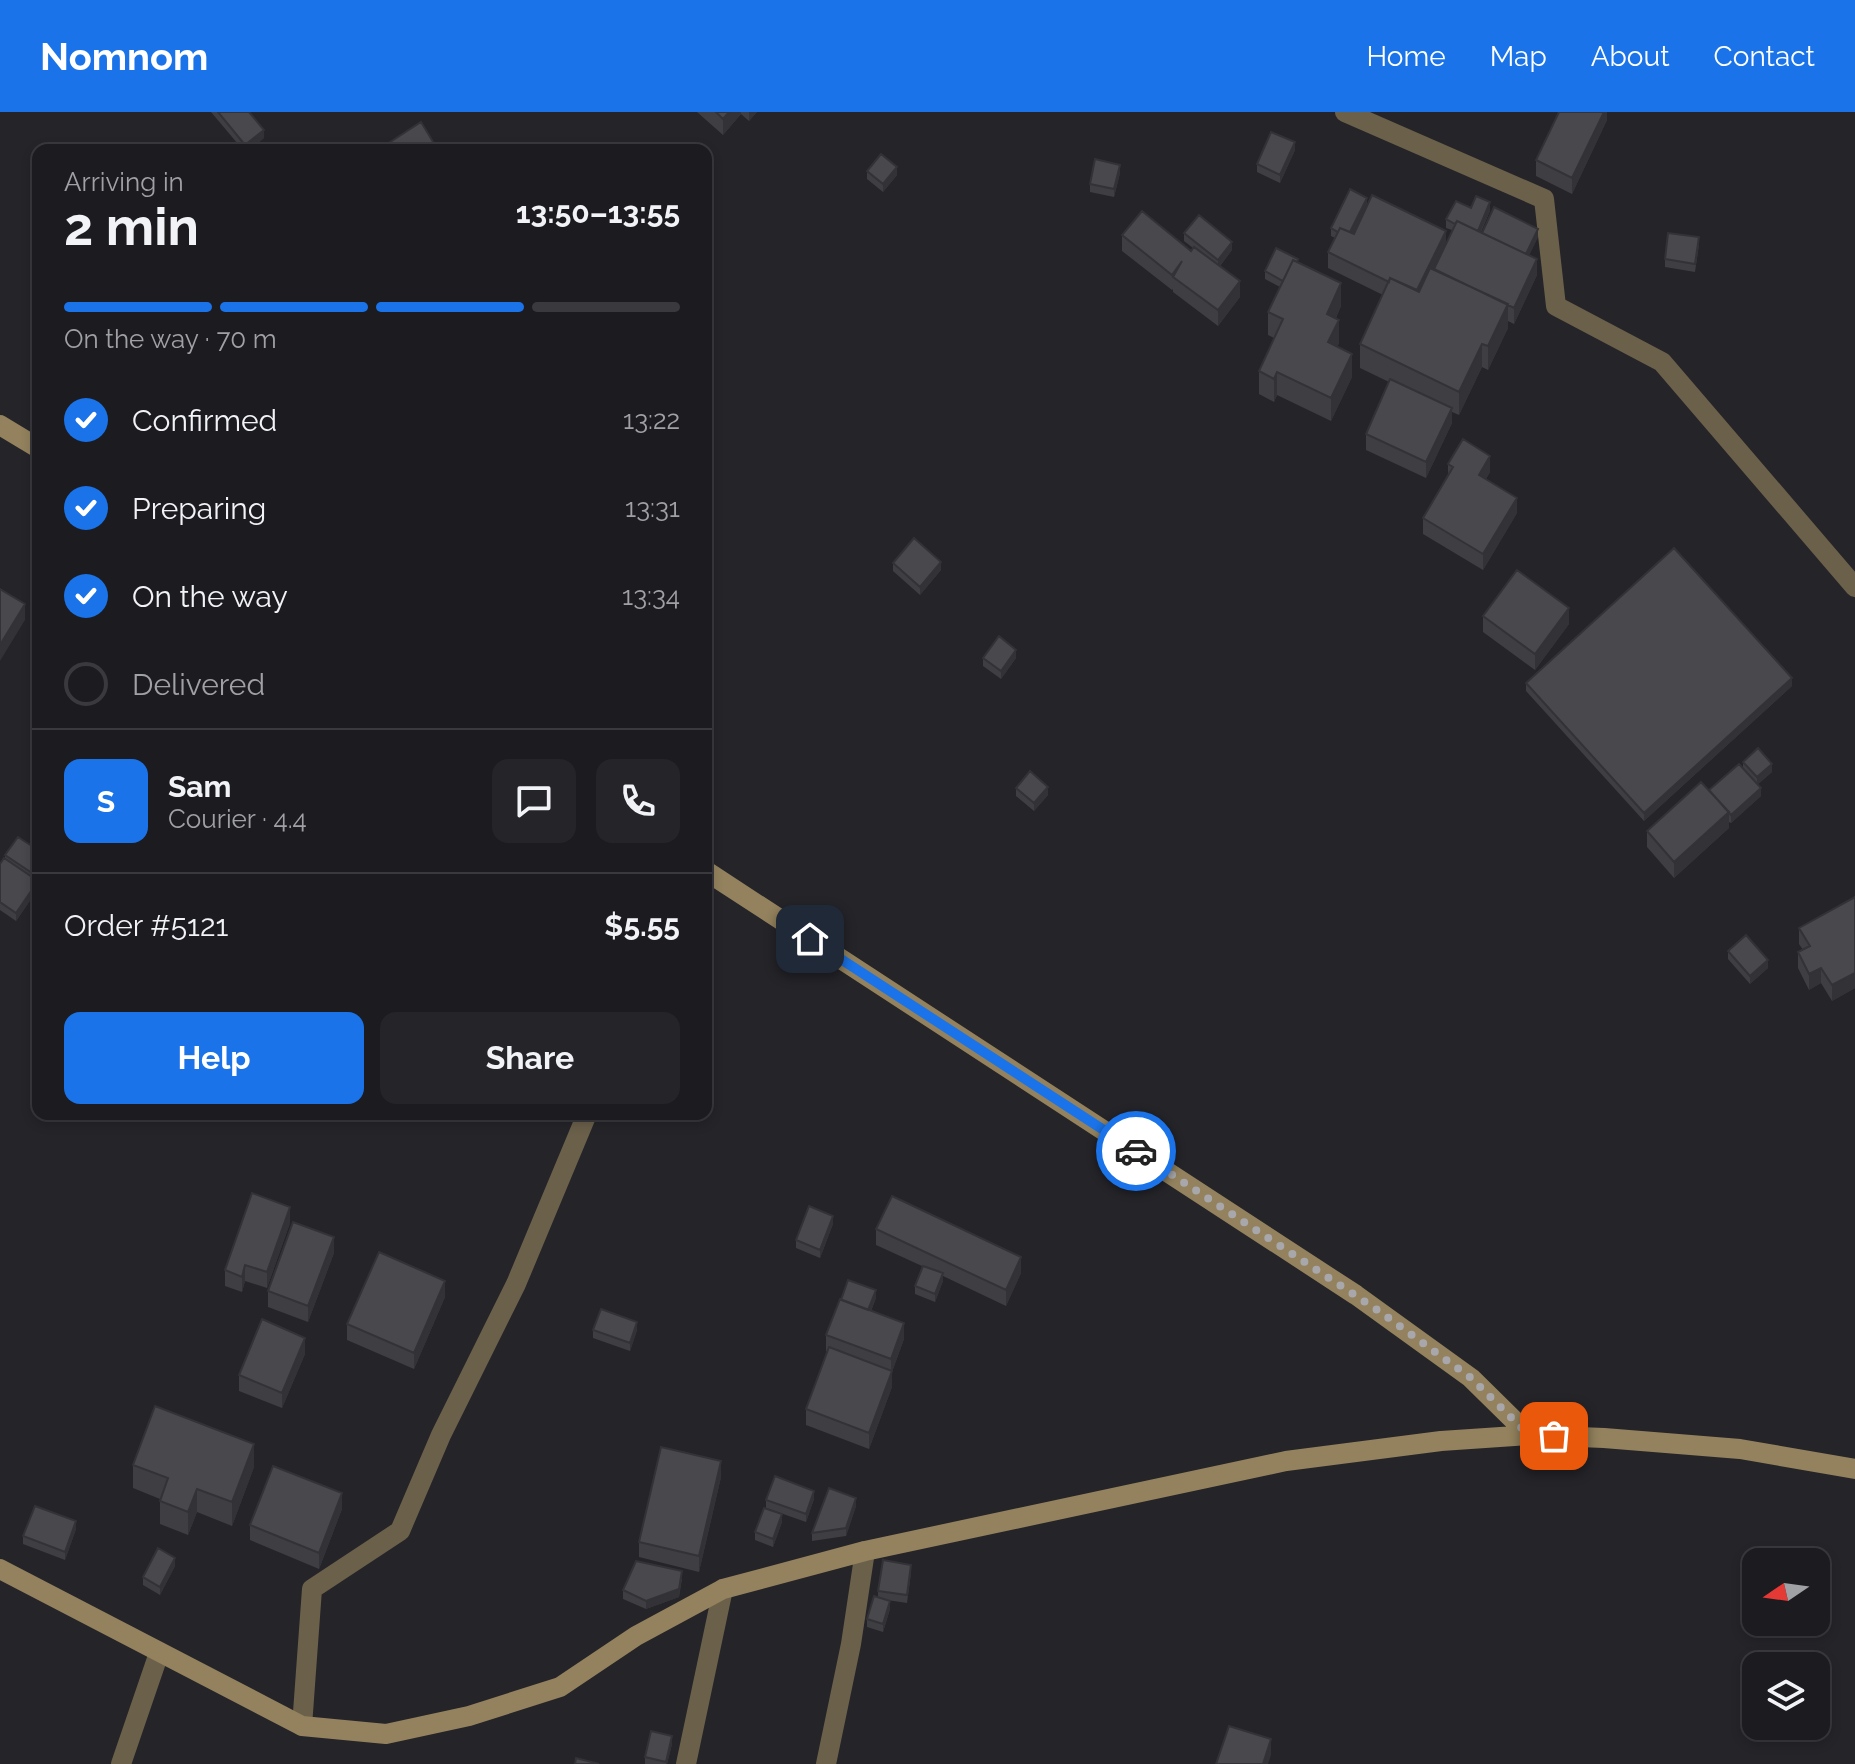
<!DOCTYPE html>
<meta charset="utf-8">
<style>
body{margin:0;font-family:Raleway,sans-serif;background:#252428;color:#f1f3f6;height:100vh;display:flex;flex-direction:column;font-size:30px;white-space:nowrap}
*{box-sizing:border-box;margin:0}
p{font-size:26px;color:#a0a1a4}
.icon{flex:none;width:44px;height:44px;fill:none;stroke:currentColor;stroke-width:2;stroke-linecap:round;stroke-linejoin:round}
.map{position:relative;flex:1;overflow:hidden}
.sheet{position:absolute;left:32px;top:32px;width:680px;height:976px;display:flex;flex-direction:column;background:#1c1b1f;border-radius:16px;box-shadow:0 4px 12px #0003,0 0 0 2px #3a393d}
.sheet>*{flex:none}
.needle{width:52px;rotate:257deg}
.buttons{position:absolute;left:1742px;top:1436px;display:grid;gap:16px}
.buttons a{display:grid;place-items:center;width:88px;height:88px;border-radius:16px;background:#1c1b1f;box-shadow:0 4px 12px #0003,0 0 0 2px #3a393d;font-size:40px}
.pin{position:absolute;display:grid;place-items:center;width:68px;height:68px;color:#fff;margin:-34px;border-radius:16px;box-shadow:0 4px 12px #0006}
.courier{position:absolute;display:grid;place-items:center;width:80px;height:80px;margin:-40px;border:6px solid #1a73e8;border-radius:50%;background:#fff;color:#222;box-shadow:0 2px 10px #0007}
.overview em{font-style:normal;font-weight:700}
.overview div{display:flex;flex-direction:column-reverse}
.overview{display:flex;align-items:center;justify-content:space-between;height:136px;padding:0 32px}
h1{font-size:52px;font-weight:700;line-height:60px}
.bar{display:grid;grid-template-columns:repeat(4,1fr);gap:12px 8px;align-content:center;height:96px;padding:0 32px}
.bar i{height:10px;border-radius:6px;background:#3a393d}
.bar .on{background:#1a73e8}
.bar p{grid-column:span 4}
.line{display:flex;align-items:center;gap:20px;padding:0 32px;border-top:2px solid #3a393d}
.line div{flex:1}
.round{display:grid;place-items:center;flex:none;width:84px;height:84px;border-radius:16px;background:#252428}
ol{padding:0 32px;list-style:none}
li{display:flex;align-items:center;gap:24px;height:88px}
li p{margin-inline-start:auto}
li .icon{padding:8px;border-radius:50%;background:#1a73e8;color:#fff;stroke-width:4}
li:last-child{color:#a0a1a4}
li i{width:44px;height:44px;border:4px solid #3a393d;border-radius:50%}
.cta{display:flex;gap:16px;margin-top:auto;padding:16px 32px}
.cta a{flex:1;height:92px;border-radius:16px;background:#1a73e8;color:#fff;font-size:32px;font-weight:700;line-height:92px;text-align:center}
.cta a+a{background:#252428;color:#f1f3f6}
header{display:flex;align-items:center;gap:48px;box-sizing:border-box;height:112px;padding:0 40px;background:#1a73e8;color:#fff}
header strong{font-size:38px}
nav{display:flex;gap:44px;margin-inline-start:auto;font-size:28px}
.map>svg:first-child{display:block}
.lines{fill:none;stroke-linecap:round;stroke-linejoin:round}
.street{stroke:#6b604a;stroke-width:20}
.secondary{stroke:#93825d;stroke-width:20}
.wall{fill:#3f3e42}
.shaded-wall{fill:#333236}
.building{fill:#49484d;stroke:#333236;stroke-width:2}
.done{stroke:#a8a7ab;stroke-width:8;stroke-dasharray:0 14.4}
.route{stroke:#1a73e8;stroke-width:10}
</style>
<header>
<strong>Nomnom</strong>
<nav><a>Home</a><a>Map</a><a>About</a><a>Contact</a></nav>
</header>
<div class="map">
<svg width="1855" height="1652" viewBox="0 0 1855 1652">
<rect width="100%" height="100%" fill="#252429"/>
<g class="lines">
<!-- street -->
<path class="street" d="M 1345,0 L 1544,87 L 1556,194 L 1662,250 L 1855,475
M 302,1614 L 312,1477 L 400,1419 L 441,1323 L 516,1172 L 587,1002
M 121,1652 L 159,1541
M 686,1652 L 723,1477
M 826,1652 L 851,1532 L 865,1439"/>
<!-- secondary -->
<path class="secondary" d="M 0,313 L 38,336
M 706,759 L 1356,1183 L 1471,1266 L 1529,1323
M 0,1457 L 302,1614 L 386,1622 L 469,1604 L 560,1575 L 636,1524 L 723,1477 L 865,1439 L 1286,1349 L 1441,1329 L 1529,1323 L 1604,1326 L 1740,1337 L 1855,1357"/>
</g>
<!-- wall -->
<path class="wall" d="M 211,0 L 249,0 L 264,26 L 249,38 L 243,38 Z
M 697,0 L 757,0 L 749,9 L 741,2 L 723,23 Z
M 1607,0 L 1607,8 L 1572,82 L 1536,64 L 1536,48 Z
M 1295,38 L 1280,71 L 1257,60 L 1257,52 Z
M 867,59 L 897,63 L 883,80 L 867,67 Z
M 1120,61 L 1114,85 L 1090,80 L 1090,72 Z
M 1367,94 L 1353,122 L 1446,132 L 1452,118 L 1446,116 L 1446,107 L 1471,96 L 1490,99 L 1481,120 L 1538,125 L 1529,143 L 1537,163 L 1514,212 L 1508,209 L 1508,216 L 1488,258 L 1482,255 L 1459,303 L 1452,300 L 1452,311 L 1426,366 L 1366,338 L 1366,322 L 1389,270 L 1360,256 L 1360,232 L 1383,183 L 1328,156 L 1328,140 L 1335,126 L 1331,124 L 1331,116 Z
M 1184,121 L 1232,138 L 1220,154 L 1240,185 L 1218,214 L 1173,180 L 1173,177 L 1172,178 L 1122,139 L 1122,123 L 1191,139 L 1193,136 L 1184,129 Z
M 1699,133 L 1695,160 L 1665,155 L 1665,147 Z
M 1298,150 L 1341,194 L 1336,206 L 1339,231 L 1337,235 L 1352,265 L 1331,309 L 1277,283 L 1274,290 L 1259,282 L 1259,259 L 1274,226 L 1268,223 L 1268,200 L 1280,175 L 1265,167 L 1265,159 Z
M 1448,352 L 1490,360 L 1486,367 L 1517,401 L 1483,458 L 1423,422 L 1423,406 L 1448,364 Z
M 893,451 L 941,458 L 920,483 L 893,459 Z
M 1483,504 L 1569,512 L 1535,558 L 1483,520 Z
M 983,546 L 1016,546 L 1001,567 L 983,554 Z
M 1526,571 L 1792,574 L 1644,709 L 1526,579 Z
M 1743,650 L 1772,660 L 1757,673 L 1761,684 L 1731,711 L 1729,710 L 1729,716 L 1674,766 L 1647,735 L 1647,719 L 1743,657 Z
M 1016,676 L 1048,683 L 1034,699 L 1016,684 Z
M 38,738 L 38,777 L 16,809 L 0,798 L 0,752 L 5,747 L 5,743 Z
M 1855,785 L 1855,876 L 1832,889 L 1821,871 L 1809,878 L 1798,856 L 1798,840 L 1803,838 L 1799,832 L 1799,816 Z
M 1728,839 L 1768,856 L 1750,872 L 1728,847 Z
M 290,1111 L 267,1176 L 245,1169 L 242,1180 L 225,1174 L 225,1158 Z
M 833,1112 L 820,1146 L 796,1136 L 796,1128 Z
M 876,1117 L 1021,1161 L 1006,1194 L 943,1164 L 943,1169 L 935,1190 L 915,1182 L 915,1174 L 922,1154 L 876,1133 Z
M 334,1141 L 308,1210 L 268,1195 L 268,1179 Z
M 445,1185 L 414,1257 L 347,1228 L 347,1212 Z
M 876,1186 L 871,1199 L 904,1227 L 892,1260 L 892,1275 L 869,1337 L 806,1313 L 806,1297 L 827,1240 L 826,1239 L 826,1223 Z
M 593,1218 L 637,1218 L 630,1239 L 593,1226 Z
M 305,1242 L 282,1296 L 239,1279 L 239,1263 Z
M 133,1353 L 254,1355 L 232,1414 L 197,1400 L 188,1423 L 160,1412 L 160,1387 L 133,1376 Z
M 721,1365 L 699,1460 L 639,1445 L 639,1430 Z
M 814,1387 L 806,1410 L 766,1396 L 766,1388 Z
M 856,1394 L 846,1424 L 812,1429 L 812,1421 Z
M 342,1397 L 319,1457 L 250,1428 L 250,1413 Z
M 782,1410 L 773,1435 L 755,1428 L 755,1420 Z
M 76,1417 L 65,1448 L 23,1432 L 23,1424 Z
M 175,1454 L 160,1483 L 143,1473 L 143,1465 Z
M 911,1461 L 907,1491 L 887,1488 L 890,1497 L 883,1520 L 867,1515 L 867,1507 L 878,1485 L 878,1479 Z
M 682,1467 L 679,1485 L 646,1497 L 623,1487 L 623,1478 Z
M 672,1632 L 667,1652 L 645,1652 L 645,1645 Z"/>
<!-- shaded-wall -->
<path class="shaded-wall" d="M 729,0 L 741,0 L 741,2 L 723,23 L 723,7 Z
M 749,0 L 757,0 L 749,9 Z
M 1604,0 L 1607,0 L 1607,8 L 1572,82 L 1572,66 Z
M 264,18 L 264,26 L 249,38 L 245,38 L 245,33 Z
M 1295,30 L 1295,38 L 1280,71 L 1280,63 Z
M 1120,53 L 1120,61 L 1114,85 L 1114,77 Z
M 897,55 L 897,63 L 883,80 L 883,72 Z
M 1367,86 L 1367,94 L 1348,132 L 1348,124 Z
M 1490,90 L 1490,99 L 1476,129 L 1476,121 Z
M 1538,117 L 1538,125 L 1526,150 L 1526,142 Z
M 1446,119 L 1446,135 L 1415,199 L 1415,183 Z
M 1232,130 L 1232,138 L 1218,156 L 1218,148 Z
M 1537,147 L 1537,163 L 1514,212 L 1514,196 Z
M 1240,169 L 1240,185 L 1218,214 L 1218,198 Z
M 1341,171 L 1341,194 L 1327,225 L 1327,202 Z
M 1508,192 L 1508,216 L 1488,258 L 1488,234 Z
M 1339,208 L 1339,231 L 1328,254 L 1328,230 Z
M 1482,232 L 1482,255 L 1459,303 L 1459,280 Z
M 1352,242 L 1352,265 L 1331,309 L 1331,286 Z
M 1277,260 L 1277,283 L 1274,290 L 1274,267 Z
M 1452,296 L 1452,311 L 1426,366 L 1426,350 Z
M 1490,344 L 1490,360 L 1479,379 L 1479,363 Z
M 1517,386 L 1517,401 L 1483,458 L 1483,442 Z
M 941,450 L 941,458 L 920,483 L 920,475 Z
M 25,492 L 25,508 L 0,549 L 0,533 Z
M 1569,496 L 1569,512 L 1535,558 L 1535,542 Z
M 1016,538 L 1016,546 L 1001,567 L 1001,559 Z
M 1792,566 L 1792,574 L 1644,709 L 1644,701 Z
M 1772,652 L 1772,660 L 1757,673 L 1757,665 Z
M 1048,675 L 1048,683 L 1034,699 L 1034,691 Z
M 1761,676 L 1761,684 L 1731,711 L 1731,703 Z
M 1729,700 L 1729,716 L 1674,766 L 1674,750 Z
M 38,764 L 38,777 L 16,809 L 16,801 L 38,769 Z
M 1768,848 L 1768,856 L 1750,872 L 1750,864 Z
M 1821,856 L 1821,871 L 1809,878 L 1809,862 Z
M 1855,861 L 1855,876 L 1832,889 L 1832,873 Z
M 290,1095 L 290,1111 L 267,1176 L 267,1160 Z
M 833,1104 L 833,1112 L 820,1146 L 820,1138 Z
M 334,1125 L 334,1141 L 308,1210 L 308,1194 Z
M 1021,1145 L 1021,1161 L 1006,1194 L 1006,1178 Z
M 245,1153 L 245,1169 L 242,1180 L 242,1165 Z
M 943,1161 L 943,1169 L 935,1190 L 935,1182 Z
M 445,1169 L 445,1185 L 414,1257 L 414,1241 Z
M 876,1178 L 876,1186 L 867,1208 L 867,1200 Z
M 637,1210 L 637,1218 L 630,1239 L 630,1231 Z
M 904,1211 L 904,1227 L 892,1260 L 892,1275 L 869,1337 L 869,1321 L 891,1262 L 891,1247 Z
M 305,1226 L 305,1242 L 282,1296 L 282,1281 Z
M 254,1332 L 254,1355 L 232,1414 L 232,1390 Z
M 721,1349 L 721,1365 L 699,1460 L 699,1444 Z
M 197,1377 L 197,1400 L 188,1423 L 188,1400 Z
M 814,1379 L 814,1387 L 806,1410 L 806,1402 Z
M 342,1381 L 342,1397 L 319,1457 L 319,1441 Z
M 856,1386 L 856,1394 L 846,1424 L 846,1416 Z
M 782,1402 L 782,1410 L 773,1435 L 773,1427 Z
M 76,1409 L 76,1417 L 65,1448 L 65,1440 Z
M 175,1446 L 175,1454 L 160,1483 L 160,1475 Z
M 682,1459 L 679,1485 L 646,1497 L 646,1489 Z
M 890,1489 L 890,1497 L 883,1520 L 883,1512 Z
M 672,1624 L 672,1632 L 667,1652 L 666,1652 Z
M 1271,1627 L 1271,1643 L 1268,1652 L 1263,1652 Z"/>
<!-- building -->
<path class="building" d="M 218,0 L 249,0 L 264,18 L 245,33 Z
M 716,0 L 729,0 L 723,7 Z
M 1559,0 L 1604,0 L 1572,66 L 1536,48 Z
M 421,10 L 438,38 L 386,38 L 384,34 Z
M 1271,20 L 1295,30 L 1280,63 L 1257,52 Z
M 881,42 L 897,55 L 883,72 L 867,59 Z
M 1095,47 L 1120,53 L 1114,77 L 1090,72 Z
M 1350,77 L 1367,86 L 1350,120 L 1340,116 L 1338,120 L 1331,116 Z
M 1372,83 L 1446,119 L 1417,178 L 1390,166 L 1389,170 L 1328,140 L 1340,116 L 1354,122 Z
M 1476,84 L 1490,90 L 1478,119 L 1457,109 L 1455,112 L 1446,107 L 1456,89 L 1471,96 Z
M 1494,95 L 1538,117 L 1526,142 L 1482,121 Z
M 1142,99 L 1191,139 L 1194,135 L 1240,169 L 1218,198 L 1173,165 L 1182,149 L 1172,163 L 1122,123 Z
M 1199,103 L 1232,130 L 1218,148 L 1184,121 Z
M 1457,109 L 1537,147 L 1514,196 L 1434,157 Z
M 1668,121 L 1699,125 L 1695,152 L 1665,147 Z
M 1276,136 L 1298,147 L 1297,150 L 1293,148 L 1283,169 L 1265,159 Z
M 1293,148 L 1341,171 L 1327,202 L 1339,208 L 1328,230 L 1352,242 L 1331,286 L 1277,260 L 1274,267 L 1259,259 L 1283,207 L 1268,200 Z
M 1430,156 L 1508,192 L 1488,234 L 1482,232 L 1459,280 L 1360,232 L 1390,166 L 1419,180 Z
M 1390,267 L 1452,296 L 1426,350 L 1366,322 Z
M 1463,327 L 1490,344 L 1479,363 L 1517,386 L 1483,442 L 1423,406 L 1453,355 L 1448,352 Z
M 914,426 L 941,450 L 920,475 L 893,451 Z
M 1674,436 L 1792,566 L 1644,701 L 1526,571 Z
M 1517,458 L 1569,496 L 1535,542 L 1483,504 Z
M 0,477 L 25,492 L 0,533 Z
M 999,524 L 1016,538 L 1001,559 L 983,546 Z
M 1758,636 L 1772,652 L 1757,665 L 1743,650 Z
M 1739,652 L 1761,676 L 1731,703 L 1709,678 Z
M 1030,659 L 1048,675 L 1034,691 L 1016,676 Z
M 1701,670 L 1729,700 L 1674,750 L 1647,719 Z
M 18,725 L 38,738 L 38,765 L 5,743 Z
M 4,746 L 38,769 L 16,801 L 0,790 L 0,752 Z
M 1855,785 L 1855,861 L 1832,873 L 1821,856 L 1809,862 L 1798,840 L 1810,834 L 1799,816 Z
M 1746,823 L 1768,848 L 1750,864 L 1728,839 Z
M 252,1081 L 290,1095 L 267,1160 L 245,1153 L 242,1165 L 225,1158 Z
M 892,1084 L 1021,1145 L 1006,1178 L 876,1117 Z
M 809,1094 L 833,1104 L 820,1138 L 796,1128 Z
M 293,1110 L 334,1125 L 308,1194 L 268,1179 Z
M 379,1140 L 445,1169 L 414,1241 L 347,1212 Z
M 923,1154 L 943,1161 L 935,1182 L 915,1174 Z
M 848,1168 L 876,1178 L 868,1198 L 841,1188 Z
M 840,1187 L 904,1211 L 891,1247 L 826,1223 Z
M 601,1197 L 637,1210 L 630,1231 L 593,1218 Z
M 262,1207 L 305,1226 L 282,1281 L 239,1263 Z
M 829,1235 L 892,1259 L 869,1321 L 806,1297 Z
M 155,1294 L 254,1332 L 232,1390 L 197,1377 L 188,1400 L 160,1389 L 168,1366 L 133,1353 Z
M 661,1335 L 721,1349 L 699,1444 L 639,1430 Z
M 273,1354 L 342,1381 L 319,1441 L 250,1413 Z
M 775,1364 L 814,1379 L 806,1402 L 766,1388 Z
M 829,1376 L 856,1386 L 846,1416 L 812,1421 Z
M 35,1394 L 76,1409 L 65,1440 L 23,1424 Z
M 764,1396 L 782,1402 L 773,1427 L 755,1420 Z
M 158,1436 L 175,1446 L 160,1475 L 143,1465 Z
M 883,1448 L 911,1453 L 907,1483 L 878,1479 Z
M 636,1449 L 682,1459 L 679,1477 L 646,1489 L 623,1478 Z
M 874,1484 L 890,1489 L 883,1512 L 867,1507 Z
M 1229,1614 L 1271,1627 L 1263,1652 L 1216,1652 Z
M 651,1619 L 672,1624 L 666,1650 L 645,1645 Z
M 576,1646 L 599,1652 L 575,1652 Z"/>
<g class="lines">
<!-- done -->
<path class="done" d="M 1136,1039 L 1379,1199 L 1471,1266 L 1529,1323 L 1554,1324"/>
<!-- route -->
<path class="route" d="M 810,827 L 1136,1039"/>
</g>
</svg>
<div class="buttons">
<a><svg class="needle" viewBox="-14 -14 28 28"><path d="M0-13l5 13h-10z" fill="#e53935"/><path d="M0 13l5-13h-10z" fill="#a0a1a4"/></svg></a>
<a><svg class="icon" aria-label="layers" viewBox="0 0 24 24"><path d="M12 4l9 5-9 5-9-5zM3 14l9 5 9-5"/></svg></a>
</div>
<div class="pin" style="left:1554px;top:1324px;background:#ea580c"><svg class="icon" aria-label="bag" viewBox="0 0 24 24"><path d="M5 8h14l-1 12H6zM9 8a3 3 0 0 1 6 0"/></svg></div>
<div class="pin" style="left:810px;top:827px;background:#1f2937"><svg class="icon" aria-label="home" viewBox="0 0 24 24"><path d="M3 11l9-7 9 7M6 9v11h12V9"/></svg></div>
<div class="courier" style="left:1136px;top:1039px"><svg class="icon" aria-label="car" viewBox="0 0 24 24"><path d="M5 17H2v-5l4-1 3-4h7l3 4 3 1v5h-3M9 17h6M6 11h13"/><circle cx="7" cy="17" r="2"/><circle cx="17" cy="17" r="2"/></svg></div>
<section class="sheet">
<div class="overview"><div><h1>2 min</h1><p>Arriving in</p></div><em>13:50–13:55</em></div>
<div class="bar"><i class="on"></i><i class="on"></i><i class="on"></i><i></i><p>On the way · 70 m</p></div>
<ol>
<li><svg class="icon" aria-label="check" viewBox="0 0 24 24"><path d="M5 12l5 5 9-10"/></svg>Confirmed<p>13:22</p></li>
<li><svg class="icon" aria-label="check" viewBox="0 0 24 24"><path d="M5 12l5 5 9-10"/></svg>Preparing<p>13:31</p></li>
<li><svg class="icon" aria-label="check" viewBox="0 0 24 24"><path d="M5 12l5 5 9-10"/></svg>On the way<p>13:34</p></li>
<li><i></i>Delivered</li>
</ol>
<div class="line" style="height:144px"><b class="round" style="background:#1a73e8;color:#fff">S</b><div><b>Sam</b><p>Courier · 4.4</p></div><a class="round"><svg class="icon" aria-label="chat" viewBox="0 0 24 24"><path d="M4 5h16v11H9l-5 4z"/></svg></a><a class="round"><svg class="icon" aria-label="phone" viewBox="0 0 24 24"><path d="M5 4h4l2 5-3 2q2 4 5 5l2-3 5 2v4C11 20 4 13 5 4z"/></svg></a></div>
<div class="line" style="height:104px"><div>Order #5121</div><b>$5.55</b></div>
<div class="cta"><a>Help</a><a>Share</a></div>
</section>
</div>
